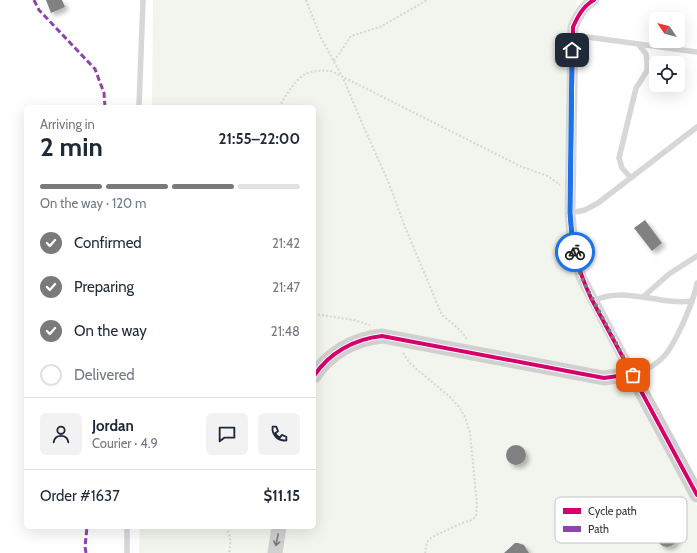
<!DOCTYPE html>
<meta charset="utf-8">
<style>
body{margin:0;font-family:Cabin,sans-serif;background:#f2f2f3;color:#1f2937;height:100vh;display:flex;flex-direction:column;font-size:15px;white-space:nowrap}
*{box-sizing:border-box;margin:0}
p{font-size:13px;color:#747a83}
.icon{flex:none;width:22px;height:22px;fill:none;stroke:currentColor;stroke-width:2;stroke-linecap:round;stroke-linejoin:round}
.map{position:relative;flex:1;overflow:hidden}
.panel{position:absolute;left:24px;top:105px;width:292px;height:424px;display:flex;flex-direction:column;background:#fff;border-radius:6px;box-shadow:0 4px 16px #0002}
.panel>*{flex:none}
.needle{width:26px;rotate:305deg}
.controls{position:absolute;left:649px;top:12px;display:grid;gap:8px}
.controls a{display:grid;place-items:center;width:36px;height:36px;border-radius:6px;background:#fff;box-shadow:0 4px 16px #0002;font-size:20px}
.pin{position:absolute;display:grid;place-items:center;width:34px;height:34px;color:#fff;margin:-17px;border-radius:8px;box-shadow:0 2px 6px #0006}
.courier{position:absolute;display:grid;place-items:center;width:40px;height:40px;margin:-20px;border:3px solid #1a73e8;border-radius:50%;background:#fff;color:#222;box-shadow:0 1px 5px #0007}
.summary em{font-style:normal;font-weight:700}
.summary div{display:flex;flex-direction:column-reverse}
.summary{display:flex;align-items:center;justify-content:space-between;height:68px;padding:0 16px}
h1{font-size:26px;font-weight:700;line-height:30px}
.bar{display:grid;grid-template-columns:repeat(4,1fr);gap:6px 4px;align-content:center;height:48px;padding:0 16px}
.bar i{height:5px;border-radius:3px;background:#e0e1e3}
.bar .on{background:#7a7a7a}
.bar p{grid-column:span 4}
.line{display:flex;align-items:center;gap:10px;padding:0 16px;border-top:1px solid #e0e1e3}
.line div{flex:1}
.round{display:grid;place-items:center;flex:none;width:42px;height:42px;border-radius:6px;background:#f2f2f3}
ol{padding:0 16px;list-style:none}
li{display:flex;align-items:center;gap:12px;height:44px}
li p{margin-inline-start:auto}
li .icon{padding:4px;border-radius:50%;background:#7a7a7a;color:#fff;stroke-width:4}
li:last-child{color:#747a83}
li i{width:22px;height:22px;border:2px solid #e0e1e3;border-radius:50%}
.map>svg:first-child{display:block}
.green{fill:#f1f5ed}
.building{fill:#818181;filter:url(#shadow)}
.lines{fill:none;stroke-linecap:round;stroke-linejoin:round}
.path{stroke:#d6d6d6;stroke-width:2;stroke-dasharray:2 2;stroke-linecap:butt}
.lane{stroke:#d7d7d7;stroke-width:5.5}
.street{stroke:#d7d7d7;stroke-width:11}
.secondary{stroke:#d0d0d0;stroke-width:15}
.quiet{stroke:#8e44ad;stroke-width:3;stroke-dasharray:6 3;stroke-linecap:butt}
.cycleway-casing{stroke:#fff;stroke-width:6}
.cycleway{stroke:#d6006c;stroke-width:4}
.oneway{stroke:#7a7a7a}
.done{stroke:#7a7a7a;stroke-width:4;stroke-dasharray:0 7.2}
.route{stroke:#1a73e8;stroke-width:5}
.key{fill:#fff;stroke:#c2c2c2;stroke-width:1}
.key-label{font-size:11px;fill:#333}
</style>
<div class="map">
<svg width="697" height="553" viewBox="0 0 697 553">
<defs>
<filter id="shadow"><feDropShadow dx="3.5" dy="3.5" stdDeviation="2" flood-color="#0004"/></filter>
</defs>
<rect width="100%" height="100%" fill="#fff"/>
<!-- green -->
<path class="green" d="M 153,0 L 577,0 L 571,31 L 566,198 L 566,235 L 572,271 L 697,506 L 697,553 L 139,553 L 140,527 L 314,527 L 314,107 L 152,107 Z"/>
<!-- building -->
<path class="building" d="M 46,0 L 62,0 L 65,7 L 51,13 Z
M 645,220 L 662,243 L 652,251 L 634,228 Z
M506 455a10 10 0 1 1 20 0a10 10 0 1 1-20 0Z
M657 537a10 10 0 1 1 20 0a10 10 0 1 1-20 0Z
M 515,543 L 518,543 L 524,545 L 529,553 L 504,553 Z"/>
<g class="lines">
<!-- path -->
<path class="path" d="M 306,0 L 321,38 L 343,78 L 362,123 L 388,181 L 405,227 L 442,315 C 451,322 462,330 467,340
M 334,61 L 351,36 L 380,27 L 427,0
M 279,107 C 285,97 297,76 308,73 C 316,70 323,71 331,71 L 522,167 L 548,176 L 560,185
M 314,314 L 354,320 L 370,325
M 403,353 L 409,362 L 420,372 L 450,397 L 459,407 L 465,417 L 470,433 L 477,504 L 476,516 L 472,520 L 462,523 L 432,537 L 427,542 L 425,553
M 226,527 C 231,536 231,543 229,553"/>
<!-- lane -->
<path class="lane" d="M 573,35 L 697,52
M 139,107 L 143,0
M 631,178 L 622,168 L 619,158 L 636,88 L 647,71 L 647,61 L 646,54 L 638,44
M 570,213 L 585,210 L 598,203 L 697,127
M 643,297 L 669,274 L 697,256
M 593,301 C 625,285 659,306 692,301
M 633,375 C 665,364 671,349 684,321 C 689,309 695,296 697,283
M 127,553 L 127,527"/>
<!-- street -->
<path class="street" d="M 594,0 C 583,6 578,16 573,27 L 570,213 L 572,236 L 576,259 L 581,277 L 632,374"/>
<!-- secondary -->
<path class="secondary" d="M 314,376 C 329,353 354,339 382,336 L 604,378 L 632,374 L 697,495
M 275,553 L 279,527"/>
<!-- quiet -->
<path class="quiet" d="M 34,0 L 39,10 L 95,69 L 104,93 L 105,107
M 86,553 L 85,547 L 87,527"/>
<defs>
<path id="cycleway" d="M 594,0 C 583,6 578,16 573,27 L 570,213 C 572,246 577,268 591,298 L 697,495
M 314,376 C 329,353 354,339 382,336 L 604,378 L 632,374"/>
</defs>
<!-- cycleway casing -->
<use href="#cycleway" class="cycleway-casing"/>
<!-- cycleway -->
<use href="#cycleway" class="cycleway"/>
</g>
<!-- one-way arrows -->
<defs><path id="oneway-shaft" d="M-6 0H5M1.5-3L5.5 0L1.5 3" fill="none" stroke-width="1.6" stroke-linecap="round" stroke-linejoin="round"/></defs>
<use class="oneway" href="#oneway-shaft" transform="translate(277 540) rotate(101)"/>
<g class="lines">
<!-- done -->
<path class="done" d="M 575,252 L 581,277 L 633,375"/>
<!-- route -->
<path class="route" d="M 572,50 L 570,213 L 572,236 L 575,252"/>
</g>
<!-- legend -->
<rect x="555" y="497" width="132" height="46" rx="6" class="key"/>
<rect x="563" y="508" width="18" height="6" fill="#d6006c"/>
<rect x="563" y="526" width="18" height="6" fill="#8e44ad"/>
<g class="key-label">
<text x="588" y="515">Cycle path</text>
<text x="588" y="533">Path</text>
</g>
</svg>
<div class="controls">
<a><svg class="needle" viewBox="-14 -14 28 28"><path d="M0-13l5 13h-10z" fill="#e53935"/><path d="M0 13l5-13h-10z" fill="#747a83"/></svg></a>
<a><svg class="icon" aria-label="locate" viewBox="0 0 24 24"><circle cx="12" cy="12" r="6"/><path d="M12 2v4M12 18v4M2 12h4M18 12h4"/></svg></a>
</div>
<div class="pin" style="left:633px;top:375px;background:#ea580c"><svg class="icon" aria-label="bag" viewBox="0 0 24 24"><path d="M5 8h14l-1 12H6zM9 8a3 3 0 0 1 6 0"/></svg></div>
<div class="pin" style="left:572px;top:50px;background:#1f2937"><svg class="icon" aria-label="home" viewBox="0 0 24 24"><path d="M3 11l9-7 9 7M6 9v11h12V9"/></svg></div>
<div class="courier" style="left:575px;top:252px"><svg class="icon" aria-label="bike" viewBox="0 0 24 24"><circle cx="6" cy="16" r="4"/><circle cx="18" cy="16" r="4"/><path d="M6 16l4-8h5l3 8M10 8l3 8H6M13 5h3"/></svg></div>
<section class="panel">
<div class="summary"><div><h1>2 min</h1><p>Arriving in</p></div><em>21:55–22:00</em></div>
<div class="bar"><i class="on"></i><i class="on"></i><i class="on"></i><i></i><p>On the way · 120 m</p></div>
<ol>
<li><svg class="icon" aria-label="check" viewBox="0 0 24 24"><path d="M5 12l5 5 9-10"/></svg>Confirmed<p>21:42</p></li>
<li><svg class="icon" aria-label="check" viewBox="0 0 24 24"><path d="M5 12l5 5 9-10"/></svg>Preparing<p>21:47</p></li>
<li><svg class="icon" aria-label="check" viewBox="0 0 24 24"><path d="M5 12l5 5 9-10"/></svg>On the way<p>21:48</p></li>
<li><i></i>Delivered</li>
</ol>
<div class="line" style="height:72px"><a class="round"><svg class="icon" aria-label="person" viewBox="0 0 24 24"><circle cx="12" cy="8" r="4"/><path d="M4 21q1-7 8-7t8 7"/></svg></a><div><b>Jordan</b><p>Courier · 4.9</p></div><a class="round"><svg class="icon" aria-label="chat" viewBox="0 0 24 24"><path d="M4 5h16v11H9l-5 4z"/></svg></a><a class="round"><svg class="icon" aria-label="phone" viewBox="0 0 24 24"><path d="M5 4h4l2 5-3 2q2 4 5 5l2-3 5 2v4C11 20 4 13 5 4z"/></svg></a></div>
<div class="line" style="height:52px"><div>Order #1637</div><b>$11.15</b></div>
</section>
</div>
